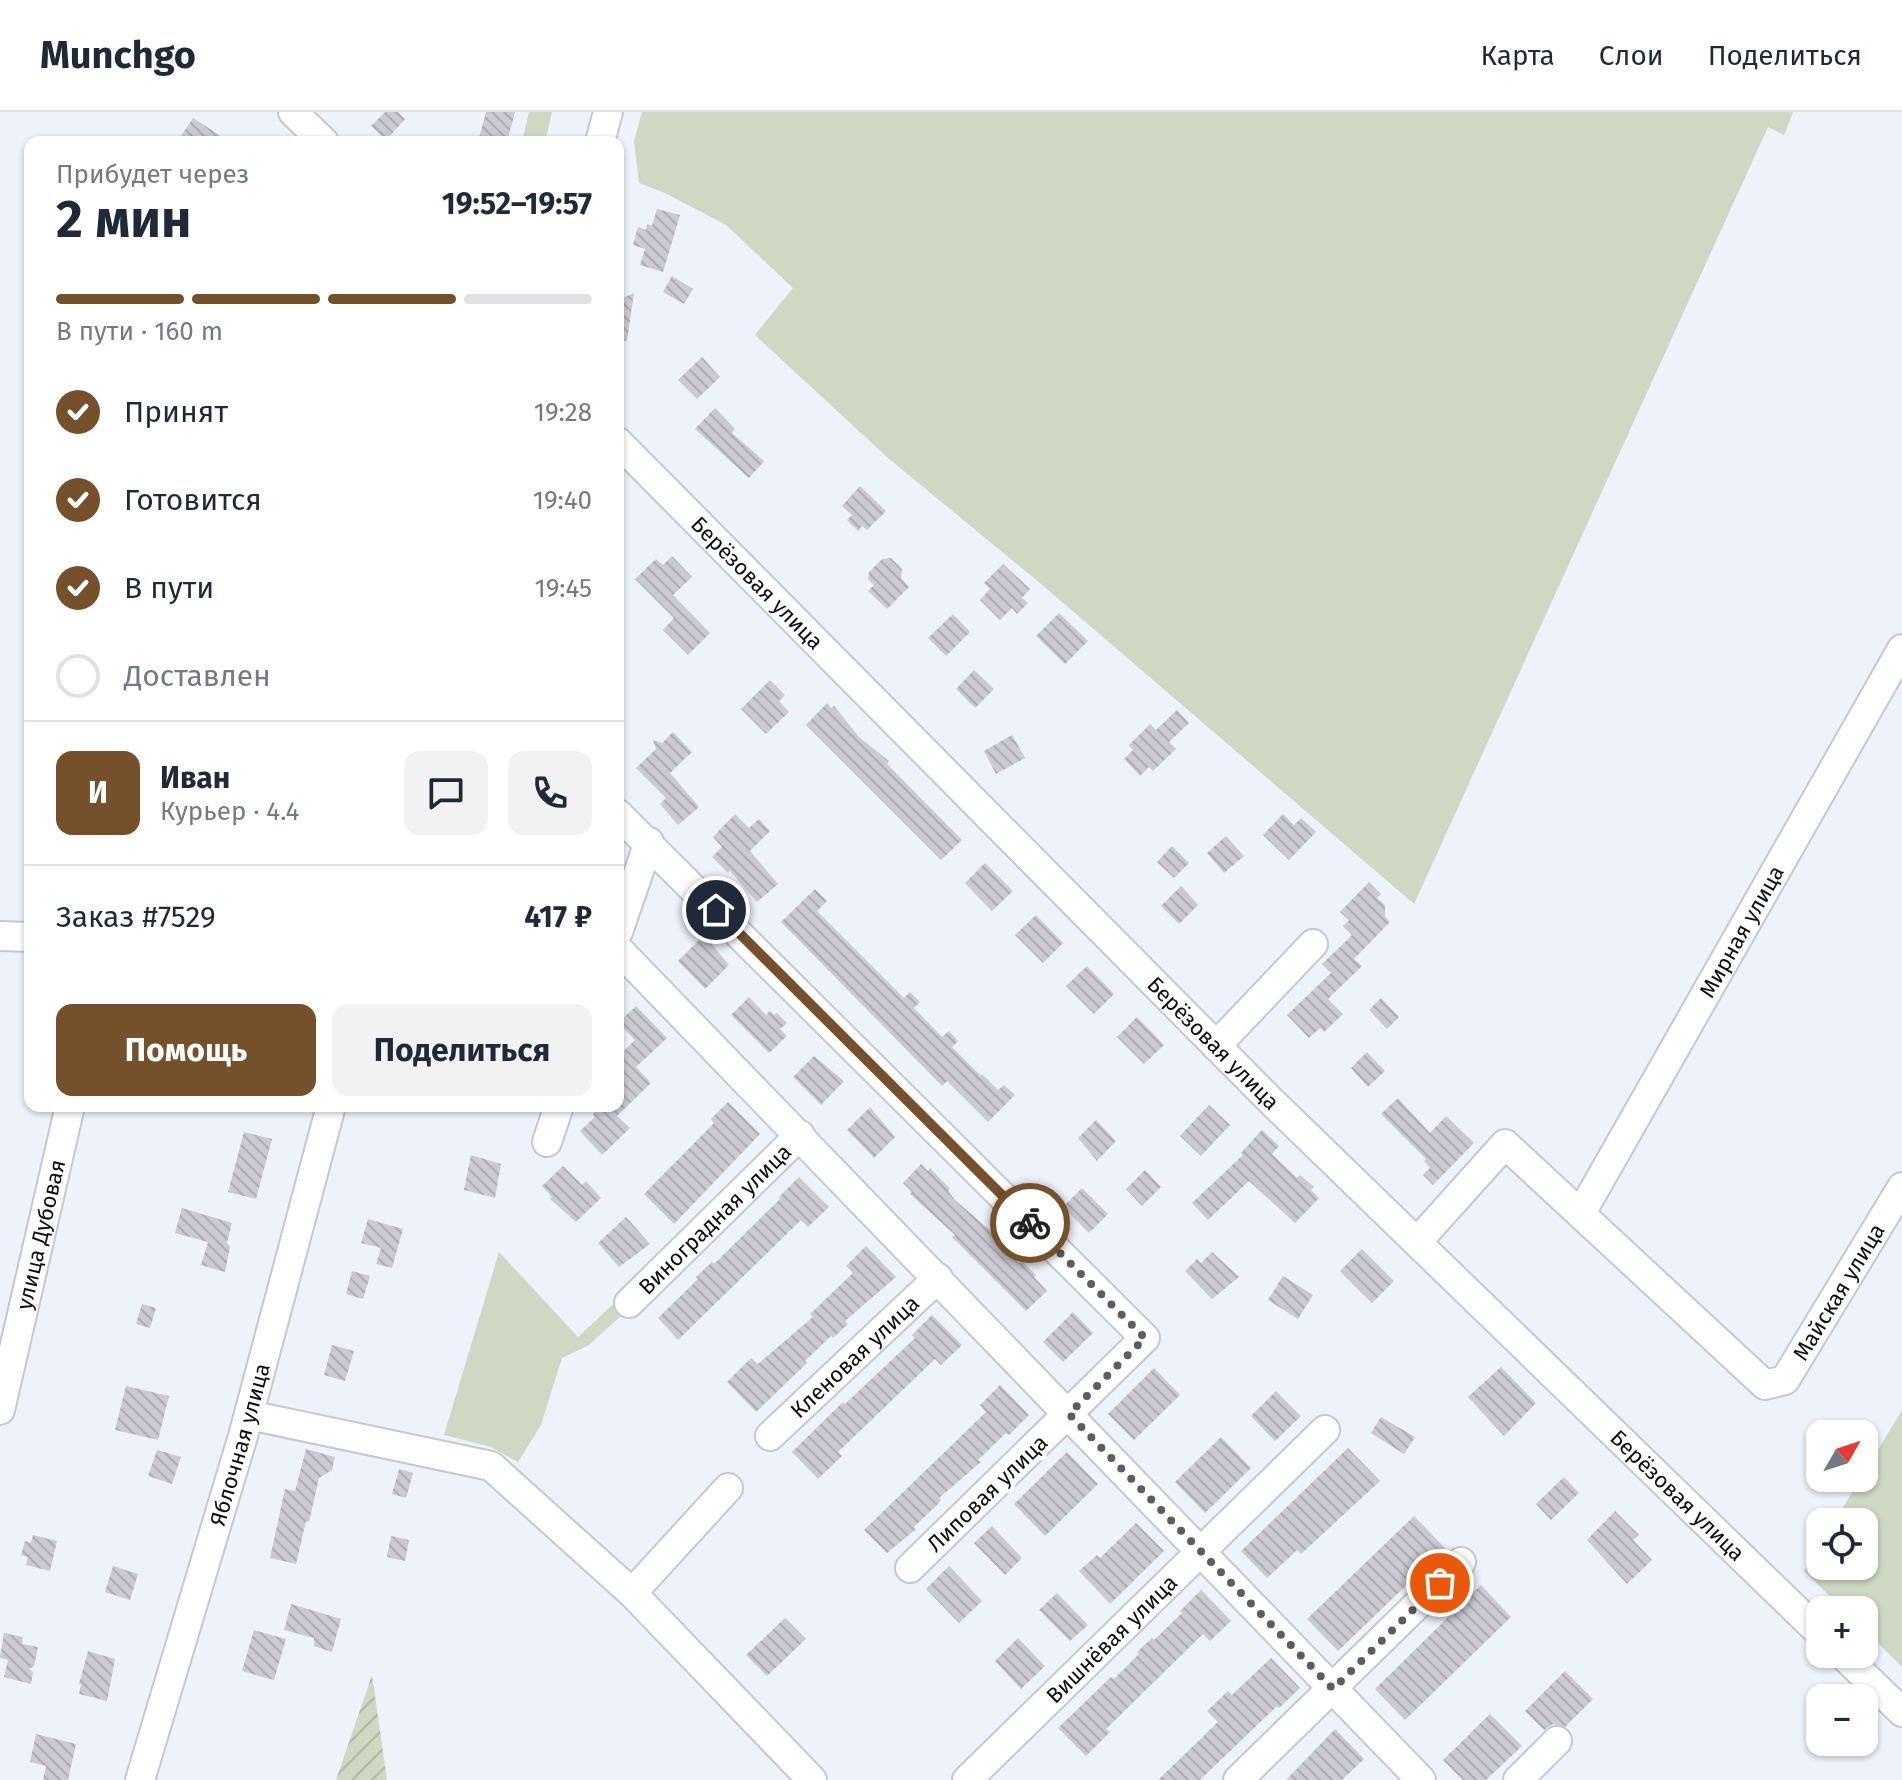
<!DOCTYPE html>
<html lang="ru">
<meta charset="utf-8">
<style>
body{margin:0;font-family:"Fira Sans",sans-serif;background:#f2f2f3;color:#1f2937;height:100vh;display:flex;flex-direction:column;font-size:30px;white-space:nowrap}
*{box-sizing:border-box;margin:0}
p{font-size:26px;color:#747a83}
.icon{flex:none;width:44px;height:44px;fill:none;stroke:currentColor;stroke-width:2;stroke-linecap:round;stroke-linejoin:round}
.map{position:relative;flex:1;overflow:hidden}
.side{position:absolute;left:24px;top:24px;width:600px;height:976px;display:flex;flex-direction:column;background:#fff;border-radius:16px;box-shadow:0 2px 6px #0004}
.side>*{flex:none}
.needle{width:52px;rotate:51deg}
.fabs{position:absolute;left:1806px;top:1308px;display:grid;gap:16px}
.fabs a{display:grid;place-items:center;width:72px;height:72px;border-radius:16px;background:#fff;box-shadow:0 2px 6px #0004;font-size:40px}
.pin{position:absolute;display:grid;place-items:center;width:68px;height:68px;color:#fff;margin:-34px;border:4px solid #fff;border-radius:50%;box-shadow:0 2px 8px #0007}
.courier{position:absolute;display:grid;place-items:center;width:80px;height:80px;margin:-40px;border:6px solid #75512b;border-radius:50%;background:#fff;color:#222;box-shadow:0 2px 10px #0007}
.overview em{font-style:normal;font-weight:700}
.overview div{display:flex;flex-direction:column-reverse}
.overview{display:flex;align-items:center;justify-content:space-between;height:136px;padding:0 32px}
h1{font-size:52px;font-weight:700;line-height:60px}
.bar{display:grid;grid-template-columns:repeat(4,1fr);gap:12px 8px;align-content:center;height:96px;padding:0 32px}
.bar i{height:10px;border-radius:6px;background:#e0e1e3}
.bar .current{background:#75512b}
.bar p{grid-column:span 4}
.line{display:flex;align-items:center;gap:20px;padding:0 32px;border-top:2px solid #e0e1e3}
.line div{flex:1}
.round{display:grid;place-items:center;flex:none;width:84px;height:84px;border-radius:16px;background:#f2f2f3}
ol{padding:0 32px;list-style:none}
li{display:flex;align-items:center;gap:24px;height:88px}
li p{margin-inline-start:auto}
li .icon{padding:8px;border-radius:50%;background:#75512b;color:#fff;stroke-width:4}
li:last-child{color:#747a83}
li i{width:44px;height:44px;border:4px solid #e0e1e3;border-radius:50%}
.cta{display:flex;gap:16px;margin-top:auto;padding:16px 32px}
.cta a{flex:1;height:92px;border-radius:16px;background:#75512b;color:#fff;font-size:32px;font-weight:700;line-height:92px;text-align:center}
.cta a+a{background:#f2f2f3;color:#1f2937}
header{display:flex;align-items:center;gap:48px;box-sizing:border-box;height:112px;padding:0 40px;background:#fff;border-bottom:2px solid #e0e1e3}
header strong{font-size:38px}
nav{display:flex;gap:44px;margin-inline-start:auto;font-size:28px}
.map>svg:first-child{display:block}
.green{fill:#cfd8c2}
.garden{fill:url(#garden-furrows)}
.building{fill:url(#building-back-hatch)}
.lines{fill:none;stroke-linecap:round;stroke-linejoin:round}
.minor-casing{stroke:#c4c9d1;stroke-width:32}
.minor{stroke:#fff;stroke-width:28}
.done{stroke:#5a5d62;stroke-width:8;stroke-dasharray:0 14.4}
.route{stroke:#75512b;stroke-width:10}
.labels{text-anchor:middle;stroke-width:8;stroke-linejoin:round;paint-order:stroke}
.street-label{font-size:22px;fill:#0b0d10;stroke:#fff}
</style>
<header>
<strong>Munchgo</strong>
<nav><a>Карта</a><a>Слои</a><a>Поделиться</a></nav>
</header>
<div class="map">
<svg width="1902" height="1668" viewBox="0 0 1902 1668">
<defs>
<pattern id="garden-furrows" width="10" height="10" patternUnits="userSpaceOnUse" patternTransform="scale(2)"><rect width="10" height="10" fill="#cfd8c2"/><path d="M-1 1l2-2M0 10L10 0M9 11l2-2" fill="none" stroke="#b0b8a6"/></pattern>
<pattern id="building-back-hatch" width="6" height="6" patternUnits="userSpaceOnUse" patternTransform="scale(2)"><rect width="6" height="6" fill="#cbc9d2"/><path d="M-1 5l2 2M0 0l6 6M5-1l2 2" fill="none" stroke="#adabb3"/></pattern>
</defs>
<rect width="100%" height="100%" fill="#edf2fb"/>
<!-- green -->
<path class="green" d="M 529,0 L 552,0 L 545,30 L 522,30 Z
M 642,0 L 1793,0 L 1784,23 L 1768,15 L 1414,792 L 1040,471 L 888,346 L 755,223 L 793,176 L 726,113 L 665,81 L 639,71 L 634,29 Z
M 499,1140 L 578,1225 L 624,1182 L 634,1192 L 589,1233 L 562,1246 L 541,1313 L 518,1350 L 491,1335 L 444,1323 Z
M 1902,1298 L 1902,1555 L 1864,1517 L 1864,1498 L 1844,1498 L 1804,1459 L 1820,1433 L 1820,1454 L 1864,1454 L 1864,1410 L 1834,1410 L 1861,1366 L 1864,1366 L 1864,1361 Z"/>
<!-- garden -->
<path class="garden" d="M 372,1563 L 387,1668 L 336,1668 Z"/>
<!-- building -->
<path class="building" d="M 385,0 L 398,0 L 405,7 L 386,28 L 371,14 Z
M 486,0 L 515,0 L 507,30 L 478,30 Z
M 193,6 L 230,30 L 177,30 Z
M 657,97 L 680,103 L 663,160 L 640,153 L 645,137 L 633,133 L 638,115 L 646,118 L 647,112 L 652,114 Z
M 672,164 L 693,177 L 684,192 L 663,180 Z
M 634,181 L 627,229 L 618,228 L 618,188 Z
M 702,245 L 720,265 L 697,287 L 678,268 Z
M 715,296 L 735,317 L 732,321 L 764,349 L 749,366 L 695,317 Z
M 860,374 L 886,399 L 867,418 L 862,414 L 858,419 L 847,408 L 852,403 L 842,394 Z
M 672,444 L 692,465 L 673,483 L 710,521 L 688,543 L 663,518 L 674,506 L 635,467 L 656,447 L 663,453 Z
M 891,446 L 902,457 L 901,466 L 909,475 L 887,497 L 868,479 L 874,473 L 868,467 L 869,460 L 882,447 Z
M 1003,452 L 1030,477 L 1022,486 L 1028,491 L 1017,502 L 1012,496 L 1000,508 L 980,488 L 990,477 L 984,471 Z
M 1059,501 L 1088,529 L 1065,552 L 1036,524 Z
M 953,502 L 970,520 L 946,544 L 928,526 Z
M 974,558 L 994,577 L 975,596 L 956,577 Z
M 770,568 L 785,583 L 779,589 L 789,600 L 766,622 L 741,597 Z
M 827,591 L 831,596 L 834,594 L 859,625 L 889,649 L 887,652 L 962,728 L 941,748 L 806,613 Z
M 1177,598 L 1189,611 L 1169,630 L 1176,637 L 1153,659 L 1149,655 L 1140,664 L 1124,647 L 1133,638 L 1129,633 L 1150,612 L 1156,618 Z
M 673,620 L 692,640 L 670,661 L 699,695 L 678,713 L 660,692 L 666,686 L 636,656 L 656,637 L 653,628 L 662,631 Z
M 1012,623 L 1025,646 L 996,662 L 984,639 Z
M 735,702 L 749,716 L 759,707 L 770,719 L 750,739 L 778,772 L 757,790 L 730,759 L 728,761 L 712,745 L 722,735 L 713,725 Z
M 1283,702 L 1294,713 L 1301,706 L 1316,720 L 1289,748 L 1263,723 Z
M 1226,724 L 1244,744 L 1224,761 L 1207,741 Z
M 1172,734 L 1189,751 L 1174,766 L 1157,750 Z
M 985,751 L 1013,779 L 992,799 L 965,771 Z
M 1369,770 L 1381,782 L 1377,786 L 1385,793 L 1385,805 L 1390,810 L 1354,847 L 1362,854 L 1328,887 L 1343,902 L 1324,920 L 1320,916 L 1309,926 L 1287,903 L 1331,861 L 1322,852 L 1352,823 L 1343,814 L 1349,808 L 1340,800 Z
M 1181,774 L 1198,793 L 1179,812 L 1161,794 Z
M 815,777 L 827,789 L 817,799 L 904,886 L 910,880 L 920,890 L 914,896 L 942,925 L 949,919 L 958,929 L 952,935 L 981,964 L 982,962 L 998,978 L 1004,973 L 1015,983 L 988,1010 L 947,969 L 942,974 L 781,810 Z
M 1036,803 L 1063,831 L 1043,851 L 1015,823 Z
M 704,823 L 729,853 L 705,877 L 678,849 Z
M 1087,854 L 1114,882 L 1094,902 L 1066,874 Z
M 749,885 L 766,903 L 770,899 L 774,903 L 777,901 L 787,911 L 780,917 L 787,924 L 769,941 L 731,903 Z
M 1381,886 L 1399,905 L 1387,917 L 1369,898 Z
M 636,894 L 667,926 L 636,955 L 651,971 L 617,1004 L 630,1016 L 602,1043 L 580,1019 L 595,1005 L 593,1002 L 601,994 L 618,994 L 618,945 L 635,928 L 618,911 Z
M 1137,905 L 1164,933 L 1144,952 L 1117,925 Z
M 1367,940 L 1385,959 L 1368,975 L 1351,956 Z
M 814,944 L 844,969 L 821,993 L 793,965 Z
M 1398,986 L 1430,1021 L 1446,1004 L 1474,1031 L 1433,1073 L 1423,1063 L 1430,1056 L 1424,1049 L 1426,1047 L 1381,1002 Z
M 728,990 L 760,1022 L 674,1112 L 644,1082 L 714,1011 L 711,1007 Z
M 1209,993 L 1230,1013 L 1201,1044 L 1180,1024 Z
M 870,995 L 895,1025 L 874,1046 L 847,1018 Z
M 1096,1008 L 1116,1029 L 1097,1049 L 1078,1026 Z
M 1262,1018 L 1279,1034 L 1272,1042 L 1297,1066 L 1300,1063 L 1314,1075 L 1311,1078 L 1319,1086 L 1295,1111 L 1249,1069 L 1208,1108 L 1192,1091 L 1243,1043 L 1241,1041 Z
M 244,1020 L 272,1027 L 256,1087 L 228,1080 Z
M 471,1043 L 501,1052 L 495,1086 L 464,1078 Z
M 921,1052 L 928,1059 L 930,1056 L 950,1077 L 948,1079 L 955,1088 L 1000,1127 L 997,1130 L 1019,1151 L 1022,1149 L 1036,1163 L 1034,1165 L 1047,1179 L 1026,1199 L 952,1125 L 955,1123 L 910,1082 L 912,1080 L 903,1071 Z
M 563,1054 L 582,1073 L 586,1069 L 601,1086 L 576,1110 L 550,1087 L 552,1085 L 542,1074 Z
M 1145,1058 L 1161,1075 L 1142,1094 L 1126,1077 Z
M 799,1065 L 829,1095 L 808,1115 L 801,1108 L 678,1228 L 658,1206 L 698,1167 L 696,1165 L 712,1150 L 714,1152 L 780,1087 L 779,1085 Z
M 1082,1076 L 1108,1102 L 1089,1121 L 1063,1095 Z
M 182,1096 L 232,1111 L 227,1131 L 230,1135 L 225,1160 L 201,1153 L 208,1130 L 175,1121 Z
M 626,1105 L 650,1132 L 619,1155 L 598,1131 Z
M 368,1107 L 403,1117 L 392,1156 L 376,1152 L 381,1136 L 361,1131 Z
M 866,1134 L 896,1165 L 845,1209 L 848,1212 L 833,1226 L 831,1224 L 805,1249 L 807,1251 L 756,1300 L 727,1270 L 751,1246 L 758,1252 L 813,1205 L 810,1202 L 853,1161 L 846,1154 Z
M 1362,1137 L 1394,1169 L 1372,1191 L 1340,1159 Z
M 1212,1140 L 1239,1165 L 1212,1187 L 1185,1159 L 1197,1147 L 1201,1151 Z
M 352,1159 L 370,1164 L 363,1187 L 346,1182 Z
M 1283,1164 L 1313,1183 L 1298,1207 L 1268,1188 Z
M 142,1192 L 156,1196 L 150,1216 L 136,1212 Z
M 1073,1200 L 1093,1221 L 1063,1250 L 1043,1230 Z
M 932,1203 L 962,1233 L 941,1253 L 935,1247 L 838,1340 L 842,1344 L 818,1367 L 792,1340 L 843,1290 L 845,1292 L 915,1226 L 912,1223 Z
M 332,1233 L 354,1239 L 345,1269 L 324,1263 Z
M 1501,1255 L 1536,1291 L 1504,1324 L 1468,1285 Z
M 1154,1256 L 1180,1283 L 1134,1328 L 1108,1302 Z
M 1000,1273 L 1029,1303 L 1009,1323 L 1006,1321 L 978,1348 L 981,1350 L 939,1386 L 941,1389 L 914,1415 L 916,1417 L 887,1441 L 864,1418 L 986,1300 L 980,1293 Z
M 126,1274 L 169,1284 L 158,1328 L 115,1318 Z
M 1276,1279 L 1301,1304 L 1275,1329 L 1251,1304 Z
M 1381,1305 L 1415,1325 L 1404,1342 L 1371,1321 Z
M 1221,1325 L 1251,1356 L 1205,1401 L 1175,1370 Z
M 1348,1336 L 1380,1369 L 1301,1442 L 1297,1438 L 1267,1466 L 1241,1439 Z
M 306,1337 L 335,1345 L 332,1358 L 319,1366 L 309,1410 L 306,1409 L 296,1452 L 270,1446 L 285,1377 L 295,1379 Z
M 157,1338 L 181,1345 L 172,1372 L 148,1364 Z
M 1067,1340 L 1098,1372 L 1045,1424 L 1014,1392 Z
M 399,1357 L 413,1361 L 406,1386 L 392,1382 Z
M 1564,1365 L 1579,1381 L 1551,1408 L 1536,1392 Z
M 1615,1399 L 1639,1423 L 1633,1428 L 1652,1448 L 1627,1472 L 1587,1428 Z
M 1414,1404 L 1445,1436 L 1338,1539 L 1307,1507 Z
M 1136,1411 L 1164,1439 L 1110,1492 L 1079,1459 L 1097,1443 L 1100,1446 Z
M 992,1414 L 1022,1446 L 1005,1463 L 974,1431 Z
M 33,1423 L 57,1429 L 50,1459 L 26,1453 L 28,1445 L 21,1443 L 25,1429 L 31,1431 Z
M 391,1424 L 409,1428 L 405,1449 L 387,1445 Z
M 113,1454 L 138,1462 L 130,1488 L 105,1480 Z
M 949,1454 L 982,1489 L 959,1511 L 926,1477 Z
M 1481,1473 L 1511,1505 L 1405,1608 L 1375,1577 Z
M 1201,1478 L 1231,1509 L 1210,1529 L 1203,1522 L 1106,1617 L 1110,1620 L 1086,1644 L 1058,1616 L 1111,1565 L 1114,1567 L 1139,1542 L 1137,1540 L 1152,1526 L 1154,1528 L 1182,1501 L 1180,1499 Z
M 1057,1481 L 1088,1513 L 1070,1529 L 1039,1498 Z
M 291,1492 L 341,1507 L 332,1540 L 314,1534 L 314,1526 L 284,1518 Z
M 785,1506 L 806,1527 L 767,1564 L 746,1543 Z
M 254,1518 L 286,1527 L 274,1568 L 242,1559 Z
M 4,1521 L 23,1525 L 22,1532 L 38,1535 L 34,1554 L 29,1557 L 33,1560 L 31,1572 L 4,1565 L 8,1548 L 0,1546 Z
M 1018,1526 L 1045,1554 L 1021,1577 L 995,1549 Z
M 88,1539 L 115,1547 L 107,1589 L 79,1582 L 81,1572 L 79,1572 Z
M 1271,1546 L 1300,1576 L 1279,1596 L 1277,1594 L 1200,1668 L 1158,1668 L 1218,1610 L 1207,1599 L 1228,1579 L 1232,1583 Z
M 1565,1559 L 1593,1587 L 1565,1615 L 1553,1612 L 1544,1618 L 1525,1599 Z
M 1490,1602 L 1522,1634 L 1486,1668 L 1463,1668 L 1443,1648 Z
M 1335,1617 L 1364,1647 L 1342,1668 L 1286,1668 Z
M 36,1622 L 76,1632 L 68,1668 L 43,1668 L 46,1654 L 30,1650 Z"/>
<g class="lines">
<defs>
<g id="minor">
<path d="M 293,0 L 324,30"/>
<path d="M 600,30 L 608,0"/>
<path id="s1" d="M 618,330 L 1269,987 L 1820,1521"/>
<path d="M 618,702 L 1145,1226 L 910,1456"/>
<path d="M 618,820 L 649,730"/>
<path d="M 0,824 L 30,825"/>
<path d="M 618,837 L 1421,1668"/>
<path d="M 1216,934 L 1313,832"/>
<path d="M 547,1030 L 559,994"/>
<path id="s2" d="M 1581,1101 L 1902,537"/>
<path id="s3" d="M 1417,1130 L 1505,1032 L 1765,1273 L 1785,1268 L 1902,1075"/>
<path id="s4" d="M 629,1191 L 800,1023"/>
<path id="s5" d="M 0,1298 L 70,994"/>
<path d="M 249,1303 L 491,1354 L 632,1481 L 812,1668"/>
<path id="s6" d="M 770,1324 L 938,1166"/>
<path d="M 632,1481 L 728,1376"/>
<path d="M 1842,1542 L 1902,1600"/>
<path id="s7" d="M 140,1668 L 243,1324 L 331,994"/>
<path id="s8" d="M 967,1668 L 1325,1318"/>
<path d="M 1238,1668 L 1461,1450"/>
<path d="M 1518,1668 L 1557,1629"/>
</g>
</defs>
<!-- minor casing -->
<use href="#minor" class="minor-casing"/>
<!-- minor -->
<use href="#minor" class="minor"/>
</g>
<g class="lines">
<!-- done -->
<path class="done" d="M 1030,1111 L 1145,1226 L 1069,1302 L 1333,1577 L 1440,1471"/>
<!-- route -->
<path class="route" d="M 716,798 L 1030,1111"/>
</g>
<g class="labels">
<!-- street labels -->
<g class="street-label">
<text dy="8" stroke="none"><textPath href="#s1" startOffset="198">Берёзовая улица</textPath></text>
<text dy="8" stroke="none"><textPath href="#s2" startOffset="324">Мирная улица</textPath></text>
<text dy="8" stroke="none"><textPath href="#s1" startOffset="846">Берёзовая улица</textPath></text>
<text dy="8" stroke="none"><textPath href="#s4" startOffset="120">Виноградная улица</textPath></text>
<text dy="8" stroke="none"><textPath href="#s5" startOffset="180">улица Дубовая</textPath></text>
<text dy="8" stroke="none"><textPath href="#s3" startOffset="610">Майская улица</textPath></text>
<text dy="8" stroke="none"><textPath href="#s6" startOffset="116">Кленовая улица</textPath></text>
<text dy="8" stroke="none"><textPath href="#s7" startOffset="350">Яблочная улица</textPath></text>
<text transform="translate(987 1381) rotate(-44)" y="8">Липовая улица</text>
<text dy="8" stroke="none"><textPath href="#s1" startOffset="1494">Берёзовая улица</textPath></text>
<text dy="8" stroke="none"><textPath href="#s8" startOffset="202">Вишнёвая улица</textPath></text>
</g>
</g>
</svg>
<div class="fabs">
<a><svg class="needle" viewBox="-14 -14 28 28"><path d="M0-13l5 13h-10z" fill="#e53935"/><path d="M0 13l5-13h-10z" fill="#747a83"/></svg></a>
<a><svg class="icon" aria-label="locate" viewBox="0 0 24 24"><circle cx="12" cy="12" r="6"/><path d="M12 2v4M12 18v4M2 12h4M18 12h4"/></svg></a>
<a>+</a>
<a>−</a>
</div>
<div class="pin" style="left:1440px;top:1471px;background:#ea580c"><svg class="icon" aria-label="bag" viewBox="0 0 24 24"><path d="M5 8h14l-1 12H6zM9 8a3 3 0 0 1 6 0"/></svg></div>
<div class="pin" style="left:716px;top:798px;background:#1f2937"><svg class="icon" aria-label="home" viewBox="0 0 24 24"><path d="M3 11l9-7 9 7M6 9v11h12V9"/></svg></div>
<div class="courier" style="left:1030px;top:1111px"><svg class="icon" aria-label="bike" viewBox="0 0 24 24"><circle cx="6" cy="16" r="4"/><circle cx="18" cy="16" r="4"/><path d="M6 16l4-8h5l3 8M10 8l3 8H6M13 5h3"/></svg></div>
<section class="side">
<div class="overview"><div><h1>2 мин</h1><p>Прибудет через</p></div><em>19:52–19:57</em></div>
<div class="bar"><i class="current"></i><i class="current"></i><i class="current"></i><i></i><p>В пути · 160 m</p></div>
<ol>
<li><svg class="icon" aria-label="check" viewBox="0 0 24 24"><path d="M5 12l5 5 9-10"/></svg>Принят<p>19:28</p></li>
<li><svg class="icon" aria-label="check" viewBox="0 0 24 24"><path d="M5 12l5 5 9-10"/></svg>Готовится<p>19:40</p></li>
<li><svg class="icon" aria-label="check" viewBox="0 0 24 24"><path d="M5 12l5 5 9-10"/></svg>В пути<p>19:45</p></li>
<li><i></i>Доставлен</li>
</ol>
<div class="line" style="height:144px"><b class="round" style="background:#75512b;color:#fff">И</b><div><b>Иван</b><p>Курьер · 4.4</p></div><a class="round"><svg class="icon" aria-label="chat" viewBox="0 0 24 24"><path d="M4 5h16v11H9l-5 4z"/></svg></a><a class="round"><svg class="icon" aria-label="phone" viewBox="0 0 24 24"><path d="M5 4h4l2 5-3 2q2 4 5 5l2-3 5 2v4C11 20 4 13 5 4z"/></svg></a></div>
<div class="line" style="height:104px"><div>Заказ #7529</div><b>417 ₽</b></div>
<div class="cta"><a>Помощь</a><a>Поделиться</a></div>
</section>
</div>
